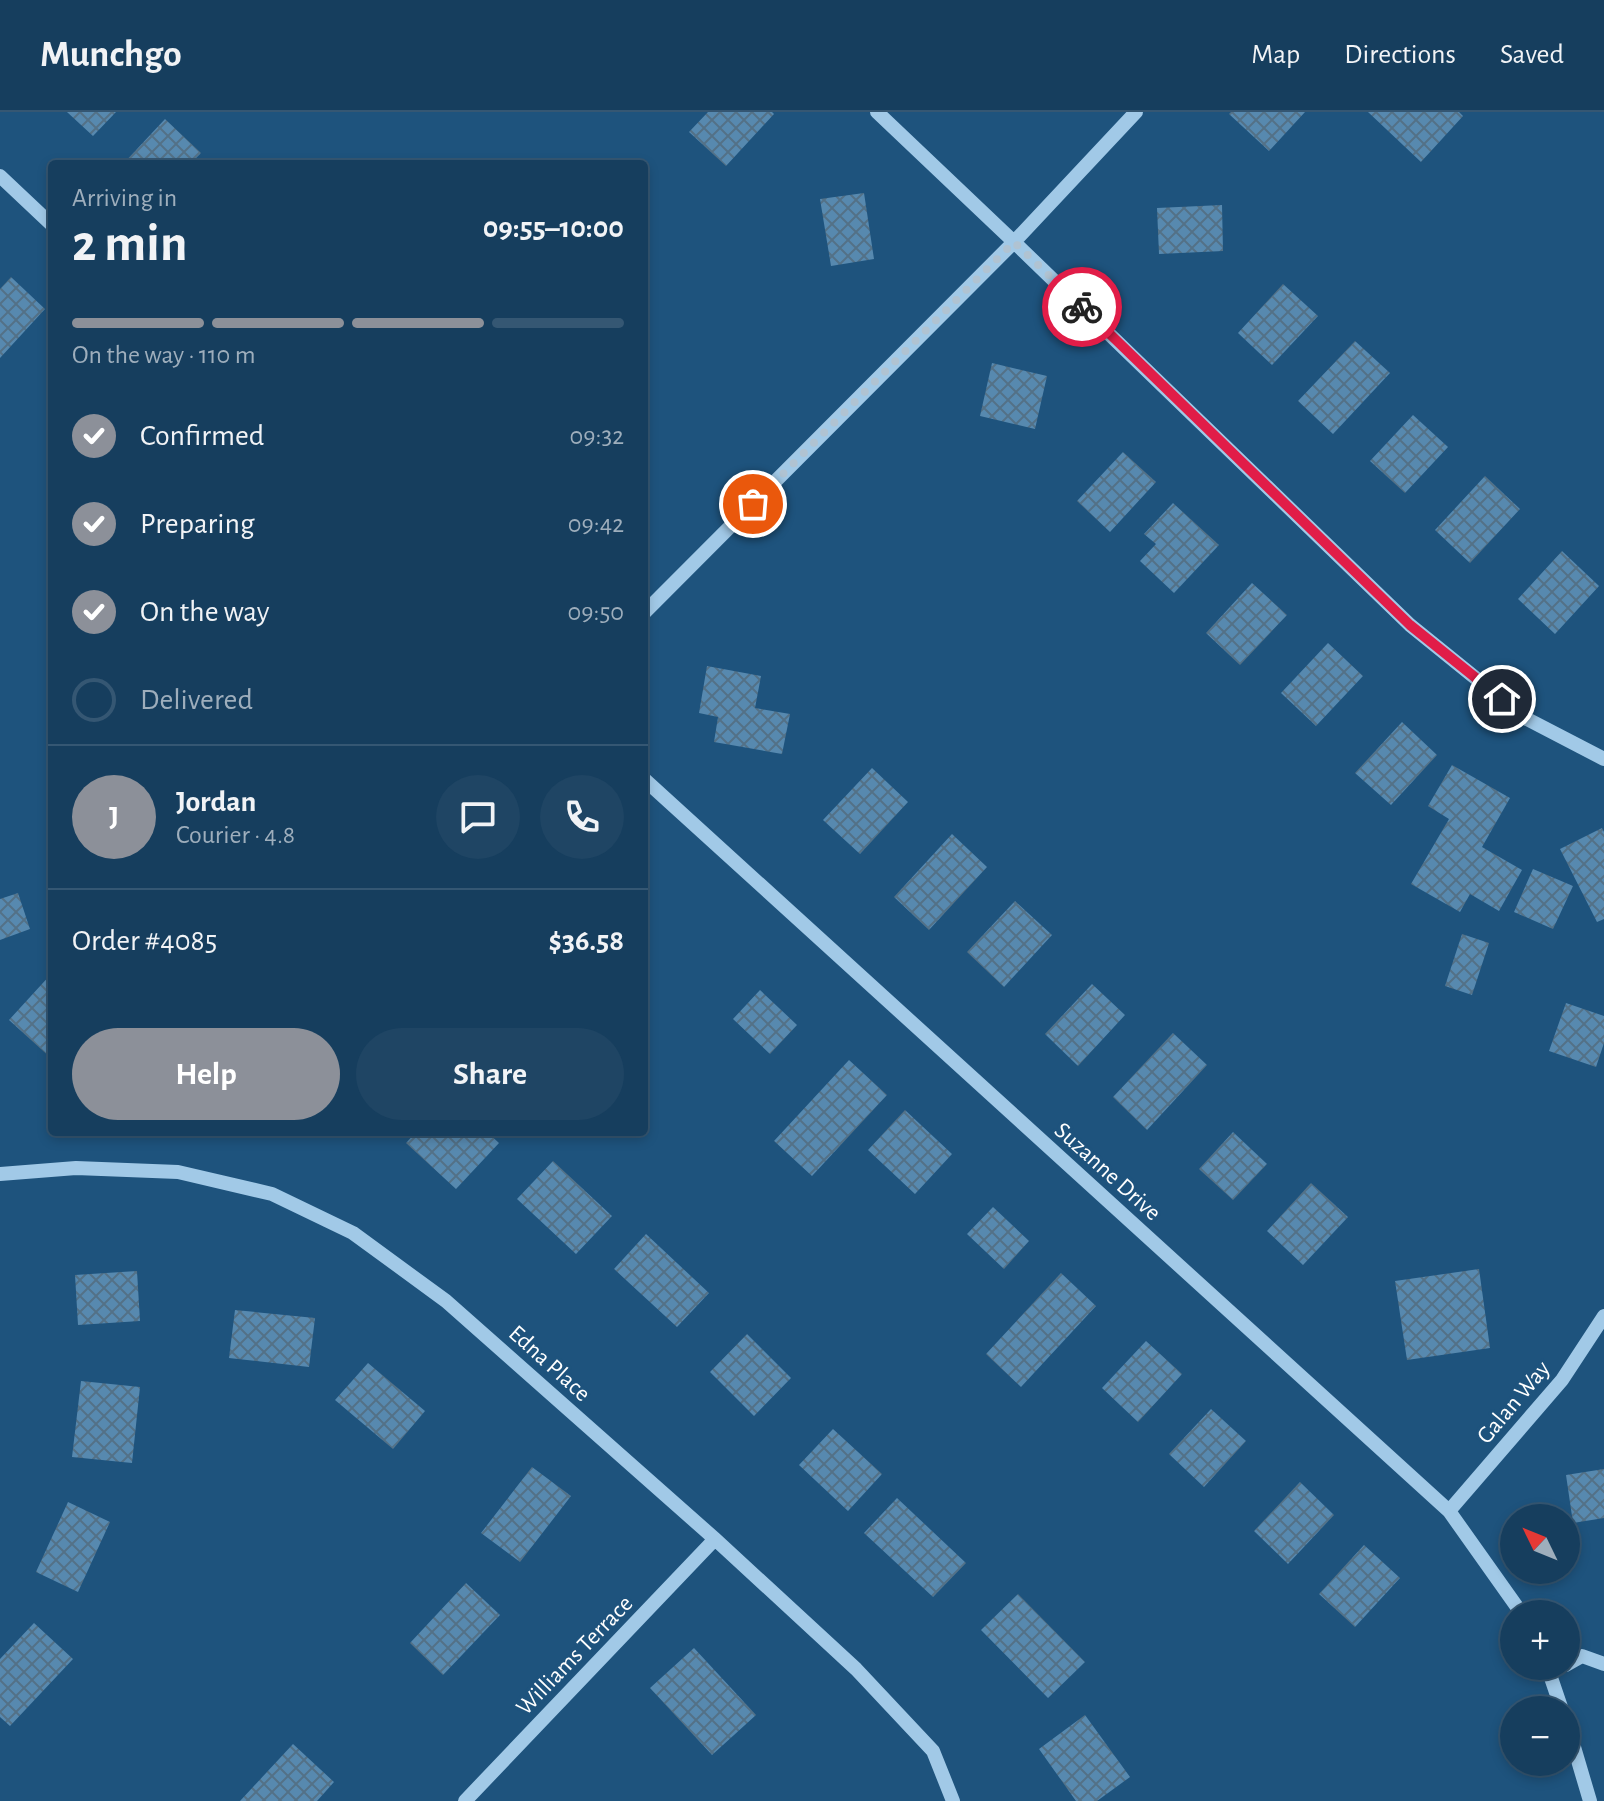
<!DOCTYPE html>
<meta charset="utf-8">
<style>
body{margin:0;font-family:"Alegreya Sans",sans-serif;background:#1f4564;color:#f1f3f6;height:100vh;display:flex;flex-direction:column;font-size:30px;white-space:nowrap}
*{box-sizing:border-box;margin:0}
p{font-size:26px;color:#9eaebc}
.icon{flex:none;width:44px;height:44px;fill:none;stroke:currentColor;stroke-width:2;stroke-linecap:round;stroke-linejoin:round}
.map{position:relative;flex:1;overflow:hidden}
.panel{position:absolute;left:48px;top:48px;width:600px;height:976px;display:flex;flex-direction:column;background:#163e5e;border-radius:8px;box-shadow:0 4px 12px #0003,0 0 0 2px #355773}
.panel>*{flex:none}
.needle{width:52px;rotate:313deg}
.controls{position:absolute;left:1500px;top:1392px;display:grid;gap:16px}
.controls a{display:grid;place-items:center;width:80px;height:80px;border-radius:50%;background:#163e5e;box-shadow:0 4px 12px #0003,0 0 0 2px #355773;font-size:40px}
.pin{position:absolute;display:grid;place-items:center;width:68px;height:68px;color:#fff;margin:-34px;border:4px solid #fff;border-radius:50%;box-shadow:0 2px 8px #0007}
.courier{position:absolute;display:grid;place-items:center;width:80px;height:80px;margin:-40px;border:6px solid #e11d48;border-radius:50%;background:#fff;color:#222;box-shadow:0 2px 10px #0007}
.head em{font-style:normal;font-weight:700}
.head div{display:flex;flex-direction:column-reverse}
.head{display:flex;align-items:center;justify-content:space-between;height:136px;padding:0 24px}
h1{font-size:52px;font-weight:700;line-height:60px}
.bar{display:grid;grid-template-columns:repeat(4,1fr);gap:12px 8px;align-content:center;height:96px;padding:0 24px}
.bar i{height:10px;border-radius:6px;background:#355773}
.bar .active{background:#8c9099}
.bar p{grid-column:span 4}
.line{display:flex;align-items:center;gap:20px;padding:0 24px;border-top:2px solid #355773}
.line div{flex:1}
.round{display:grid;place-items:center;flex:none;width:84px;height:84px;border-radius:42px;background:#1f4564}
ol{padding:0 24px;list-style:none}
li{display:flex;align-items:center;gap:24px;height:88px}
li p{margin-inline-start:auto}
li .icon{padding:8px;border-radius:50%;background:#8c9099;color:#fff;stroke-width:4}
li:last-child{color:#9eaebc}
li i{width:44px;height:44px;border:4px solid #355773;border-radius:50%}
.action{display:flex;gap:16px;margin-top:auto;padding:16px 24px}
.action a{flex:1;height:92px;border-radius:48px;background:#8c9099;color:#fff;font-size:32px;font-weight:700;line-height:92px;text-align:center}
.action a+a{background:#1f4564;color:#f1f3f6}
header{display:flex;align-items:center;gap:48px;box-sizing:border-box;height:112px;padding:0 40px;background:#163e5e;border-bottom:2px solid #355773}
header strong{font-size:38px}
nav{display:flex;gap:44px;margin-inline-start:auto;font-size:28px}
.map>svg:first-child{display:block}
.building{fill:url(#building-cross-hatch)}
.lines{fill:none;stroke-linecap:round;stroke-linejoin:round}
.minor{stroke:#a1c9e7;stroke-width:14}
.done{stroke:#b0c3d2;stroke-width:8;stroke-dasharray:0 14.4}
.route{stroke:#e11d48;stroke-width:10}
.labels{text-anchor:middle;stroke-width:6;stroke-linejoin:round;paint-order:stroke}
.street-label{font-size:24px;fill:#fff;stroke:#1e537d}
</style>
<header>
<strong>Munchgo</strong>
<nav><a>Map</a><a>Directions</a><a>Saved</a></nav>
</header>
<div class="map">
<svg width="1604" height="1689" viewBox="0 0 1604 1689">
<defs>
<pattern id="building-cross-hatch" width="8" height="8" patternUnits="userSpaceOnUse" patternTransform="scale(2)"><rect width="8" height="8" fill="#5789af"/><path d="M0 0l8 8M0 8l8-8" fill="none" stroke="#537187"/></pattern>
</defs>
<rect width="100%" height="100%" fill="#1e537d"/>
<!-- building -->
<path class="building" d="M 67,0 L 116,0 L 93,24 Z
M 708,0 L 772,0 L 774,2 L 726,54 L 689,20 Z
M 1231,0 L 1305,0 L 1269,39 L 1229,2 Z
M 1368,0 L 1459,0 L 1463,4 L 1421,50 Z
M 165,7 L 201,41 L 190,52 L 123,52 Z
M 864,81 L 874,147 L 831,154 L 820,87 Z
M 1222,93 L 1223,139 L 1159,142 L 1157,96 Z
M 11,165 L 45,197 L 0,246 L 0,177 Z
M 1283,172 L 1318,204 L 1272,253 L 1238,221 Z
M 1355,229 L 1390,261 L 1333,322 L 1298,289 Z
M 992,251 L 1047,264 L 1035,317 L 980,304 Z
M 1413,303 L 1448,335 L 1405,381 L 1370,349 Z
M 1123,340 L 1156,370 L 1110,420 L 1077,389 Z
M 1485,364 L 1520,397 L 1470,451 L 1435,418 Z
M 1173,391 L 1219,433 L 1174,481 L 1140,449 L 1156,432 L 1144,422 Z
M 1562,439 L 1599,474 L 1555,522 L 1518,487 Z
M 1252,471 L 1287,503 L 1240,553 L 1206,521 Z
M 1328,531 L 1363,564 L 1316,614 L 1281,581 Z
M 707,554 L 761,564 L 755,596 L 790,602 L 782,642 L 714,630 L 718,605 L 699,601 Z
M 1402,610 L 1437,643 L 1391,693 L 1355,661 Z
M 1452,653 L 1510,686 L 1482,735 L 1522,758 L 1499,799 L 1470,782 L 1460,800 L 1411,772 L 1449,707 L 1428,694 Z
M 872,656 L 908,690 L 860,742 L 823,708 Z
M 1602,716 L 1604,720 L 1604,807 L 1597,810 L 1560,737 Z
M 952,722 L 987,755 L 929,818 L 894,785 Z
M 1533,757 L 1573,774 L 1553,817 L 1514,800 Z
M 18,781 L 30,817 L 0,828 L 0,787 Z
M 1015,789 L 1052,823 L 1004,875 L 967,840 Z
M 1462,822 L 1489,831 L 1472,883 L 1445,874 Z
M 52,861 L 52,947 L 9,908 Z
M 1092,872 L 1125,903 L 1078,954 L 1045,922 Z
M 760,878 L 797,913 L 770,942 L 733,907 Z
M 1566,891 L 1604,904 L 1604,931 L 1596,955 L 1549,939 Z
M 1173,921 L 1207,953 L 1147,1018 L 1113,985 Z
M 849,948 L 887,983 L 812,1064 L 774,1029 Z
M 905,998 L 952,1042 L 915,1082 L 868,1038 Z
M 416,1020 L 487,1020 L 499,1031 L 456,1077 L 406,1031 Z
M 1233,1020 L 1267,1052 L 1233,1088 L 1199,1057 Z
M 553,1049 L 612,1104 L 576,1142 L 517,1087 Z
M 1311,1071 L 1348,1105 L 1303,1153 L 1267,1119 Z
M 993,1095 L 1029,1129 L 1004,1157 L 967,1122 Z
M 646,1122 L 709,1181 L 677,1215 L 614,1157 Z
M 1479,1157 L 1490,1236 L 1407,1248 L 1395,1169 Z
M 137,1159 L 140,1209 L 78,1213 L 75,1163 Z
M 1061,1161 L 1096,1194 L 1021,1275 L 986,1242 Z
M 235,1198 L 315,1206 L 309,1255 L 229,1246 Z
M 747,1222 L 791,1266 L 754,1304 L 710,1260 Z
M 1146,1229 L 1182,1262 L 1138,1310 L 1102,1276 Z
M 368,1251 L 425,1299 L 393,1337 L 335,1288 Z
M 81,1269 L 140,1275 L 132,1351 L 72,1345 Z
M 1211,1297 L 1246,1329 L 1204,1375 L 1169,1342 Z
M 833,1317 L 882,1362 L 848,1399 L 799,1353 Z
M 532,1355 L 571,1384 L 520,1450 L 481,1421 Z
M 1604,1357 L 1604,1406 L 1573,1411 L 1566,1363 Z
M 1300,1370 L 1334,1403 L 1288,1452 L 1254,1419 Z
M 897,1386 L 966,1451 L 933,1485 L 864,1421 Z
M 68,1390 L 110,1410 L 78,1480 L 36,1460 Z
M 1364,1433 L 1400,1466 L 1355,1515 L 1319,1482 Z
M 466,1471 L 500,1503 L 443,1563 L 410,1531 Z
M 1018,1482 L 1085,1550 L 1048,1586 L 981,1518 Z
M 34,1511 L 73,1547 L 10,1614 L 0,1605 L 0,1547 Z
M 694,1536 L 756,1603 L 712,1643 L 650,1576 Z
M 1085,1603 L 1130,1665 L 1097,1689 L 1076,1689 L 1039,1637 Z
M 293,1632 L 334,1670 L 317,1689 L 240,1689 Z"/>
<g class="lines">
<!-- minor -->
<path class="minor" d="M 877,0 L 1014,130 L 1410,513 L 1525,606 L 1604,647
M 0,64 L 52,113
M 644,501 L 1014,130 L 1136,0
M 644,667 L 1449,1399 L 1522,1502
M 0,1062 L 76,1056 L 178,1060 L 272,1082 L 353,1121 L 446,1189 L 715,1427 L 856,1557 L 933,1639 L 953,1689
M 1449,1399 L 1562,1268 L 1604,1204
M 1566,1553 L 1582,1544 L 1604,1552
M 1547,1554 L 1562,1598
M 1566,1608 L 1590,1689
M 465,1689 L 715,1427"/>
</g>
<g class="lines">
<!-- done -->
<path class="done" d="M 753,392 L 1014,130 L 1082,195"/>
<!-- route -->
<path class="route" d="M 1082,195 L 1410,513 L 1502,587"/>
</g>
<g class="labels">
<!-- street labels -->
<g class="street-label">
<text transform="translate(1108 1059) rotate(42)" y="8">Suzanne Drive</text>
<text transform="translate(550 1251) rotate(42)" y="8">Edna Place</text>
<text transform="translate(1513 1290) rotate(-50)" y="8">Galan Way</text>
<text transform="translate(574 1543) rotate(-46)" y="8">Williams Terrace</text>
</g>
</g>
</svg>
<div class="controls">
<a><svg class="needle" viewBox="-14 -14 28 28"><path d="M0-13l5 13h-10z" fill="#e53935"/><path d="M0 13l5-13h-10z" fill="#9eaebc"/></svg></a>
<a>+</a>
<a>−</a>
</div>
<div class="pin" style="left:753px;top:392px;background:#ea580c"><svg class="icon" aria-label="bag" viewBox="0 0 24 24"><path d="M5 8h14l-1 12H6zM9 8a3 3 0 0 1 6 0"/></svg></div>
<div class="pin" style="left:1502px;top:587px;background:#1f2937"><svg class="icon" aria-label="home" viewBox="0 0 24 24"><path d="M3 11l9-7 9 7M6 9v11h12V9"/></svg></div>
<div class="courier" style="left:1082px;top:195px"><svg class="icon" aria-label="bike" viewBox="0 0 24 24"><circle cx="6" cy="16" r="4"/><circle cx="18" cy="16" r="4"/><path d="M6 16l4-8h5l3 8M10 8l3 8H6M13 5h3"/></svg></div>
<section class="panel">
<div class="head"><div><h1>2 min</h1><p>Arriving in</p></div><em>09:55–10:00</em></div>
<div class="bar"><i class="active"></i><i class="active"></i><i class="active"></i><i></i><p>On the way · 110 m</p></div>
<ol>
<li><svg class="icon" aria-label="check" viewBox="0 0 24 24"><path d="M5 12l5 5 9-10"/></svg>Confirmed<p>09:32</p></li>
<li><svg class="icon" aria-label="check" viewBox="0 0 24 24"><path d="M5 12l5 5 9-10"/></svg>Preparing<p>09:42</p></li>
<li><svg class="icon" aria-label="check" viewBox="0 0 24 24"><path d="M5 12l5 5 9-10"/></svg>On the way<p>09:50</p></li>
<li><i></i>Delivered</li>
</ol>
<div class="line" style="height:144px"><b class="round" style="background:#8c9099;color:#fff">J</b><div><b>Jordan</b><p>Courier · 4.8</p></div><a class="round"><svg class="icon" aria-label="chat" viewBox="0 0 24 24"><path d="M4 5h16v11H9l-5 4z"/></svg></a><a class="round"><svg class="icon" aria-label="phone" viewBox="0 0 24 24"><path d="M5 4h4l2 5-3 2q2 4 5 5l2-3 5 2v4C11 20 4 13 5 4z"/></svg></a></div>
<div class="line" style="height:104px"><div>Order #4085</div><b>$36.58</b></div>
<div class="action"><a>Help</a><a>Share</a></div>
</section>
</div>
